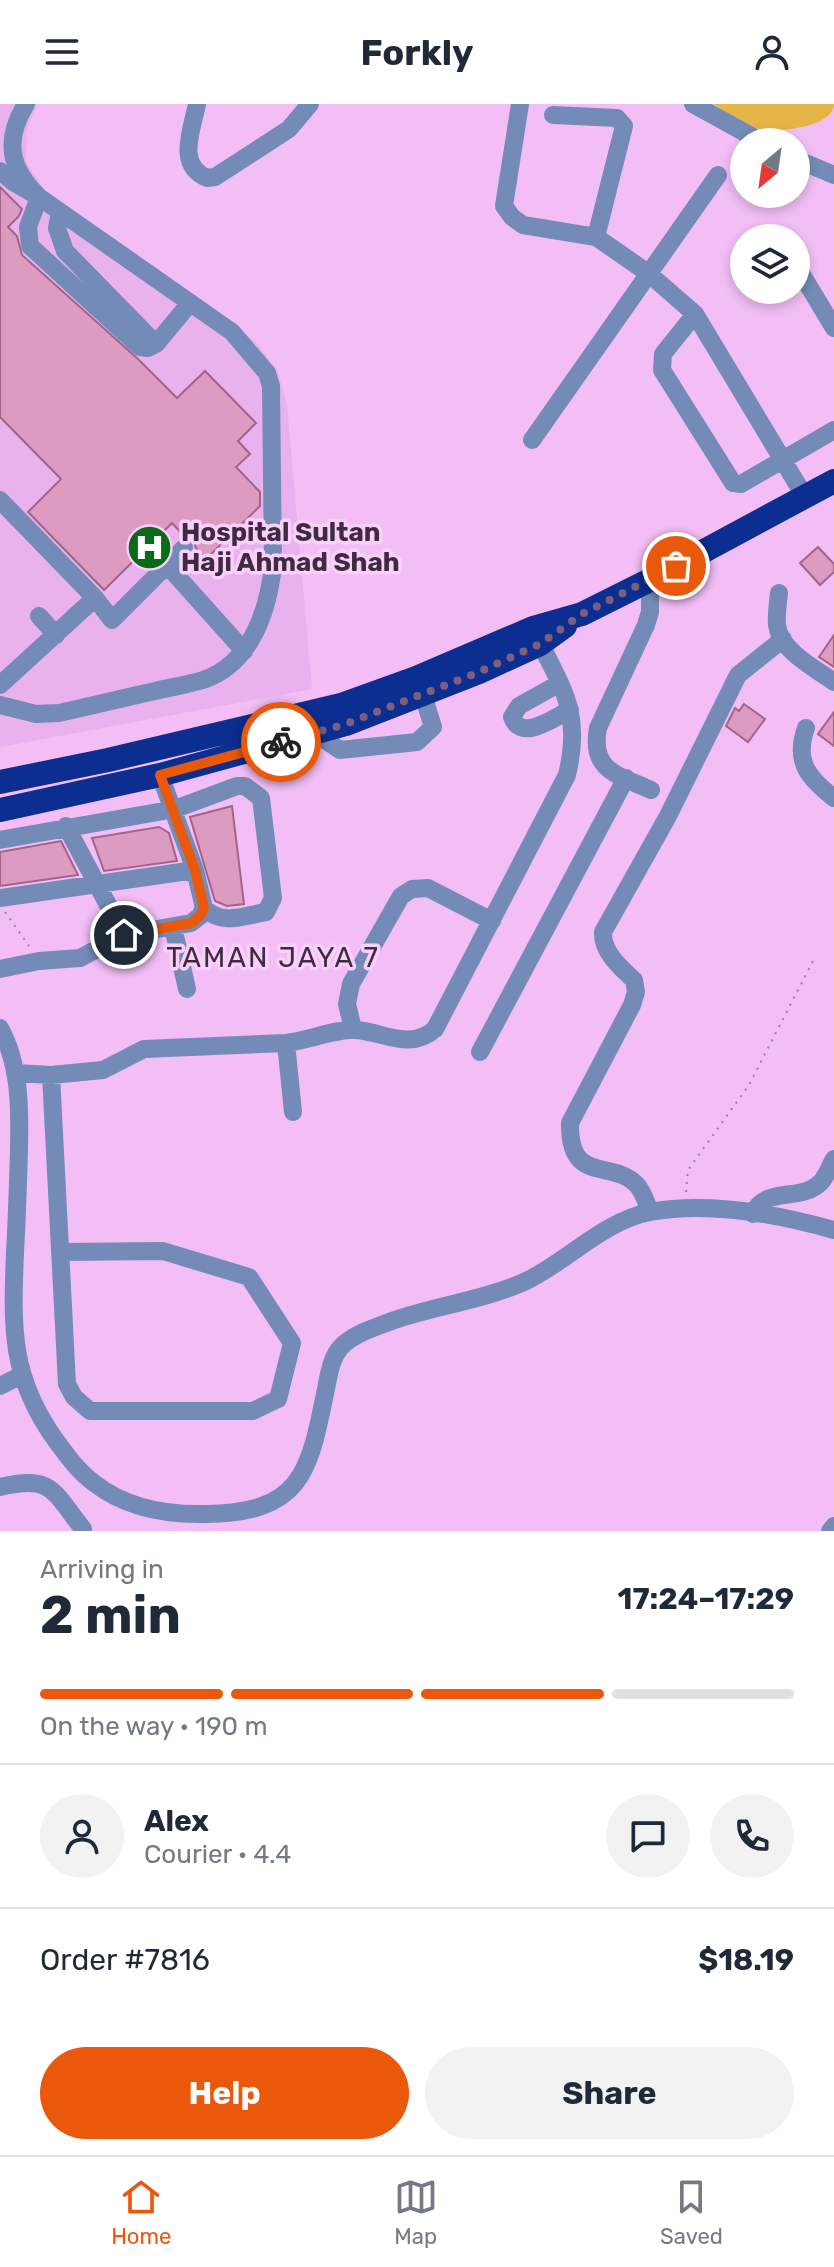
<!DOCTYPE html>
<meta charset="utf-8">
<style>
body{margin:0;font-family:Rubik,sans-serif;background:#f2f2f3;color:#1f2937;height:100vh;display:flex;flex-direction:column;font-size:30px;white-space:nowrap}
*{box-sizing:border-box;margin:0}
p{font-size:26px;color:#747a83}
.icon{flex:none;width:44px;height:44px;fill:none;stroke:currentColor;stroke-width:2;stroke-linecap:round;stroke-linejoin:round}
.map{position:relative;height:1427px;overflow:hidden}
.panel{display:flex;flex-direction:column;background:#fff;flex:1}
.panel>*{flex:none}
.needle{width:52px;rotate:209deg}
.tools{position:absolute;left:730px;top:24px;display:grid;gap:16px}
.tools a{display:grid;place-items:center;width:80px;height:80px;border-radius:50%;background:#fff;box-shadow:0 4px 12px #0003;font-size:40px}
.pin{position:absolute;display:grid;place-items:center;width:68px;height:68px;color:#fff;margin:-34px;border:4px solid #fff;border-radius:50%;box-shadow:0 2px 8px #0007}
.courier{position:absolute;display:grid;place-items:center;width:80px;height:80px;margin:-40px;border:6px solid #ea580c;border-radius:50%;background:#fff;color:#222;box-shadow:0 2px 10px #0007}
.head em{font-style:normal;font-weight:700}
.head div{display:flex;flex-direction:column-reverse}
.head{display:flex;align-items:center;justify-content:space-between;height:136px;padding:0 40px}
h1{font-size:52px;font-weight:700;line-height:60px}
.bar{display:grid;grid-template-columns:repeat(4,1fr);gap:12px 8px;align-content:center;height:96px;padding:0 40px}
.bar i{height:10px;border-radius:6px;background:#e0e1e3}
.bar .selected{background:#ea580c}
.bar p{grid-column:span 4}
.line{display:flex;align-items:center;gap:20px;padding:0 40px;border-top:2px solid #e0e1e3}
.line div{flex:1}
.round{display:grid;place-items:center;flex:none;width:84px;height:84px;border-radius:42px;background:#f2f2f3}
.button{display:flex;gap:16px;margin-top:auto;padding:16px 40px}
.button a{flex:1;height:92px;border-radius:48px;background:#ea580c;color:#fff;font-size:32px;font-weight:700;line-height:92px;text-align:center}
.button a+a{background:#f2f2f3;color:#1f2937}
header{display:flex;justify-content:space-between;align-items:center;height:104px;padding:0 40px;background:#fff;font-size:36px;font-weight:700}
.menu{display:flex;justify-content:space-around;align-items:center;height:112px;border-top:2px solid #e0e1e3;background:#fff;font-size:22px;color:#747a83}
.menu a{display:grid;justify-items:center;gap:4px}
.menu .selected{color:#ea580c}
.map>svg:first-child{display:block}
.built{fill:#e9b1ed}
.green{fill:#e6b547}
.building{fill:#dd9bc1;stroke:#a26488;stroke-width:2}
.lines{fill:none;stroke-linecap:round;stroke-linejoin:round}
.path{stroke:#a27ca4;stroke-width:2;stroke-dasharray:2 6;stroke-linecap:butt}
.minor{stroke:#748bb8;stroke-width:18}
.highway{stroke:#0c2e90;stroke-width:24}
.done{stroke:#7e5e7f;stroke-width:8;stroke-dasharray:0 14.4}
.route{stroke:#ea580c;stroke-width:10}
.labels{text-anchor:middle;stroke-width:7;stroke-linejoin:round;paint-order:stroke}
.poi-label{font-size:26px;font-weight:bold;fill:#3f2b40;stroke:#f9d0fc;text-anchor:start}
.neighbourhood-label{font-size:28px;letter-spacing:2px;fill:#3f2b40;stroke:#f9d0fc}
</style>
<header><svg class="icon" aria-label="menu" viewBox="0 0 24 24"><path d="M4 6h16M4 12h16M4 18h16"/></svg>Forkly<svg class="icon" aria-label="person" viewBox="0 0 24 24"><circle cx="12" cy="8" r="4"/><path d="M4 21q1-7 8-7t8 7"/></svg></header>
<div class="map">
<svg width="834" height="1427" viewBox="0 0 834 1427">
<rect width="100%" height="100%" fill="#f2bef5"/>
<!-- built -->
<path class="built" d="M 0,0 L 37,0 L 27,25 L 26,58 L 46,88 L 255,237 L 277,265 L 287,301 L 312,585 L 0,643 Z"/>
<!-- green -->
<path class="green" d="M 714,0 L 834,0 C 834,23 778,29 760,25 C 744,22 728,10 714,0 Z"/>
<!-- building -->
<path class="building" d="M 0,83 L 22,105 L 19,112 L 8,123 L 17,132 L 22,151 L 138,255 L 177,294 L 205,267 L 256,319 L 238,337 L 250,350 L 236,363 L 260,388 L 260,402 L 206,455 L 196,444 L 193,436 L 184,432 L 172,419 L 104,486 L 28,408 L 61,375 L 0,313 Z
M 818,443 L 834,460 L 834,468 L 820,481 L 800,459 Z
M 834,531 L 834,563 L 819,553 Z
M 744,600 L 765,615 L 748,638 L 726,622 L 735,604 L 739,607 Z
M 834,608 L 834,642 L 818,630 Z
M 232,702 L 244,800 L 227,802 L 215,797 L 190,713 Z
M 159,723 L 169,729 L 177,757 L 104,767 L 92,734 Z
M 61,737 L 78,771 L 0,782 L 0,748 Z"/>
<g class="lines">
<!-- path -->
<path class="path" d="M 5,808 L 29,842
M 686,1088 L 688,1066 L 749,981 L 815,853"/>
<!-- minor -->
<path class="minor" d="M 197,0 C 192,26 176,61 207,74 L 215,73 L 289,25 L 310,0
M 520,0 L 504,102 L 512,113 L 523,121 L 596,133 L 648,169 L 695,210 L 805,393
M 693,0 L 762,38
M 553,11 L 617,14 L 624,22 L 596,133
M 796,55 L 834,71
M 0,67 L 13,78 L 39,93 L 28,123 L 30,142 L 140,243 L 148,244 L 156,240 L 190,199
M 60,108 L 57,124 L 65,147 L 156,240
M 796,161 L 834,224
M 695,210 L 663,250 L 662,266 L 733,379 L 741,380 L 834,326
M 532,336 L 718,71
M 0,396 L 95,494 L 112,516 L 184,444
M 167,461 L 244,547
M 650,476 L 650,508 L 646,521 L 598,624 C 590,667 618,671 651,686
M 779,489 C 778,499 776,511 777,521 C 780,547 815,564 834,578
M 39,512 L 56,531
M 560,579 L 519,602 L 512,613 C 521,639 555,613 570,606
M 0,581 L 95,494
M 0,601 L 36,610 L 59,609 C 91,602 123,594 155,587 C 171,583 187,581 203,576 C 251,560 268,507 273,462 L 271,282 L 267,269 L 232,228 L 39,93 C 9,64 4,36 26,0
M 806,624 C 794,657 808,674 834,694
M 320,627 L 328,638 L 340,646 L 417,638 L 433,623 L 423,591
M 66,722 L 124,831
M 0,736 L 175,705 L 237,682 L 245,682 L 261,694 L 273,794 L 266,808 C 242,812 223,822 204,804
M 0,794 L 195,766
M 173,823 L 187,885
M 0,865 L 39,857 L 80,854 L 124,831 L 191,819 L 200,812 L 204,804 L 195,766 L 160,671
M 0,924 C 20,960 20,1005 19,1045 C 18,1080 17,1114 15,1148 C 12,1224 10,1274 57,1338 C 68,1353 79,1368 94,1379 C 125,1403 166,1411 205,1410 C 303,1409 309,1368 326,1285 C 329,1270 331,1252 343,1241 C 356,1229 376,1223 392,1217 C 435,1202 483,1196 524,1178 C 567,1158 603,1117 650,1108 C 709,1097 777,1110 834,1126
M 353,925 L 347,900 L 351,880 L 401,792 L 412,785 L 428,784 L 492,817
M 286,939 L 293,1008
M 480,948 L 626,674
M 16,969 L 51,971 L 103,966 L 144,945 L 286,939 C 306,937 339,924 356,926 C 384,928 410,947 435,925 L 567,671 C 582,608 563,586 536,531
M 51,971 L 67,1280 L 74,1293 L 90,1307 L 253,1307 L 278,1295 L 292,1239 L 249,1173 L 163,1147 L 60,1148
M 650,1108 C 646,1099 644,1088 636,1080 C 611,1055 569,1081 570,1019 L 632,901 L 636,888 L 634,876 C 620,863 602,848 603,828 L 668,712 L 738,571 L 783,535
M 753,1110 C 765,1081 801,1099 821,1078 C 826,1073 830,1062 834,1055
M 0,1282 L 22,1271
M 0,1383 C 53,1371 52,1386 83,1425
M 830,1427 L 834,1422"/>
<!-- highway -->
<path class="highway" d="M 0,678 L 108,656 L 341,601 L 416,574 L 533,524 L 582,510 L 650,476 L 834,377
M 0,706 L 160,671 L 346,620 L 479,568 L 540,540 L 565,522"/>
</g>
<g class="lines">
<!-- done -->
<path class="done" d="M 281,638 L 346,620 L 479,568 L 540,540 L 582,510 L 676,462"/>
<!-- route -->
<path class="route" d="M 124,831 L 191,819 L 200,812 L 204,804 L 195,766 L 160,671 L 281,638"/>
</g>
<!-- icons -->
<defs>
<symbol id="hospital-disc" viewBox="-11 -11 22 22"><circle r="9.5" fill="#076b17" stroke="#f9d0fc"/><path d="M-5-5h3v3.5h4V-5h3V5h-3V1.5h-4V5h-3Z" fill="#fff"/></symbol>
</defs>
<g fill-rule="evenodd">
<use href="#hospital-disc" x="124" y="418" width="51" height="51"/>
</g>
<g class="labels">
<!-- poi labels -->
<g class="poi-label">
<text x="181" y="437">Hospital Sultan<tspan x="181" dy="30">Haji Ahmad Shah</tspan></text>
</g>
<!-- neighbourhood labels -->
<g class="neighbourhood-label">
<text x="273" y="863">TAMAN JAYA 7</text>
</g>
</g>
</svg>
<div class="tools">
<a><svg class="needle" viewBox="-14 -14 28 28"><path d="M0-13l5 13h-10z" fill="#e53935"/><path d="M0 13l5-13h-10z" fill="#747a83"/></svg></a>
<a><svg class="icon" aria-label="layers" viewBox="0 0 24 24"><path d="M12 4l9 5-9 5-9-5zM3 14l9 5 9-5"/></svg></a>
</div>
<div class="pin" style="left:676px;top:462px;background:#ea580c"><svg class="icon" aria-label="bag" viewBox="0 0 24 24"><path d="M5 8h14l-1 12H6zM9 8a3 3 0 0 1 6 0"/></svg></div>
<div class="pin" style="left:124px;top:831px;background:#1f2937"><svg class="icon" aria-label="home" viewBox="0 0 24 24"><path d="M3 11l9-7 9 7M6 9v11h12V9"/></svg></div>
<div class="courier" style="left:281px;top:638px"><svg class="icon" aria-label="bike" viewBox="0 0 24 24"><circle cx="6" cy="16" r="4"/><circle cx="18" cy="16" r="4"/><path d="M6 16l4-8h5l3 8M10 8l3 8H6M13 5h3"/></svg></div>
</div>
<section class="panel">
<div class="head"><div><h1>2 min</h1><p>Arriving in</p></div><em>17:24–17:29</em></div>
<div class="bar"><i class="selected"></i><i class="selected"></i><i class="selected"></i><i></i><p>On the way · 190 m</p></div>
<div class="line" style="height:144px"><a class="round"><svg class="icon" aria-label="person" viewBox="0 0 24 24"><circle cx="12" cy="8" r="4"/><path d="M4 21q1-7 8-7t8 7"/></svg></a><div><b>Alex</b><p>Courier · 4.4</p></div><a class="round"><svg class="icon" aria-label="chat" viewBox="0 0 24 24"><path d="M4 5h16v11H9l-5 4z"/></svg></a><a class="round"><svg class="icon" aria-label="phone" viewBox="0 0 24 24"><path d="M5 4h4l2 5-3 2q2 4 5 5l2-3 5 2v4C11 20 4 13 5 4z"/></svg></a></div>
<div class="line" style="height:104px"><div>Order #7816</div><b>$18.19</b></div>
<div class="button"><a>Help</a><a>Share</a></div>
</section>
<nav class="menu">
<a class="selected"><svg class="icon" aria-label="home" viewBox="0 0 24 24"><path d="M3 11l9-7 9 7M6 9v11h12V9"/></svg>Home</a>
<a><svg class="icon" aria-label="map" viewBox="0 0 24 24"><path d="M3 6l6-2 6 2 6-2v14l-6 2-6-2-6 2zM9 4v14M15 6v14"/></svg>Map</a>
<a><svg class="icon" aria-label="saved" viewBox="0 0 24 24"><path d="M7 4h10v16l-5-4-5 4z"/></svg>Saved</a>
</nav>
